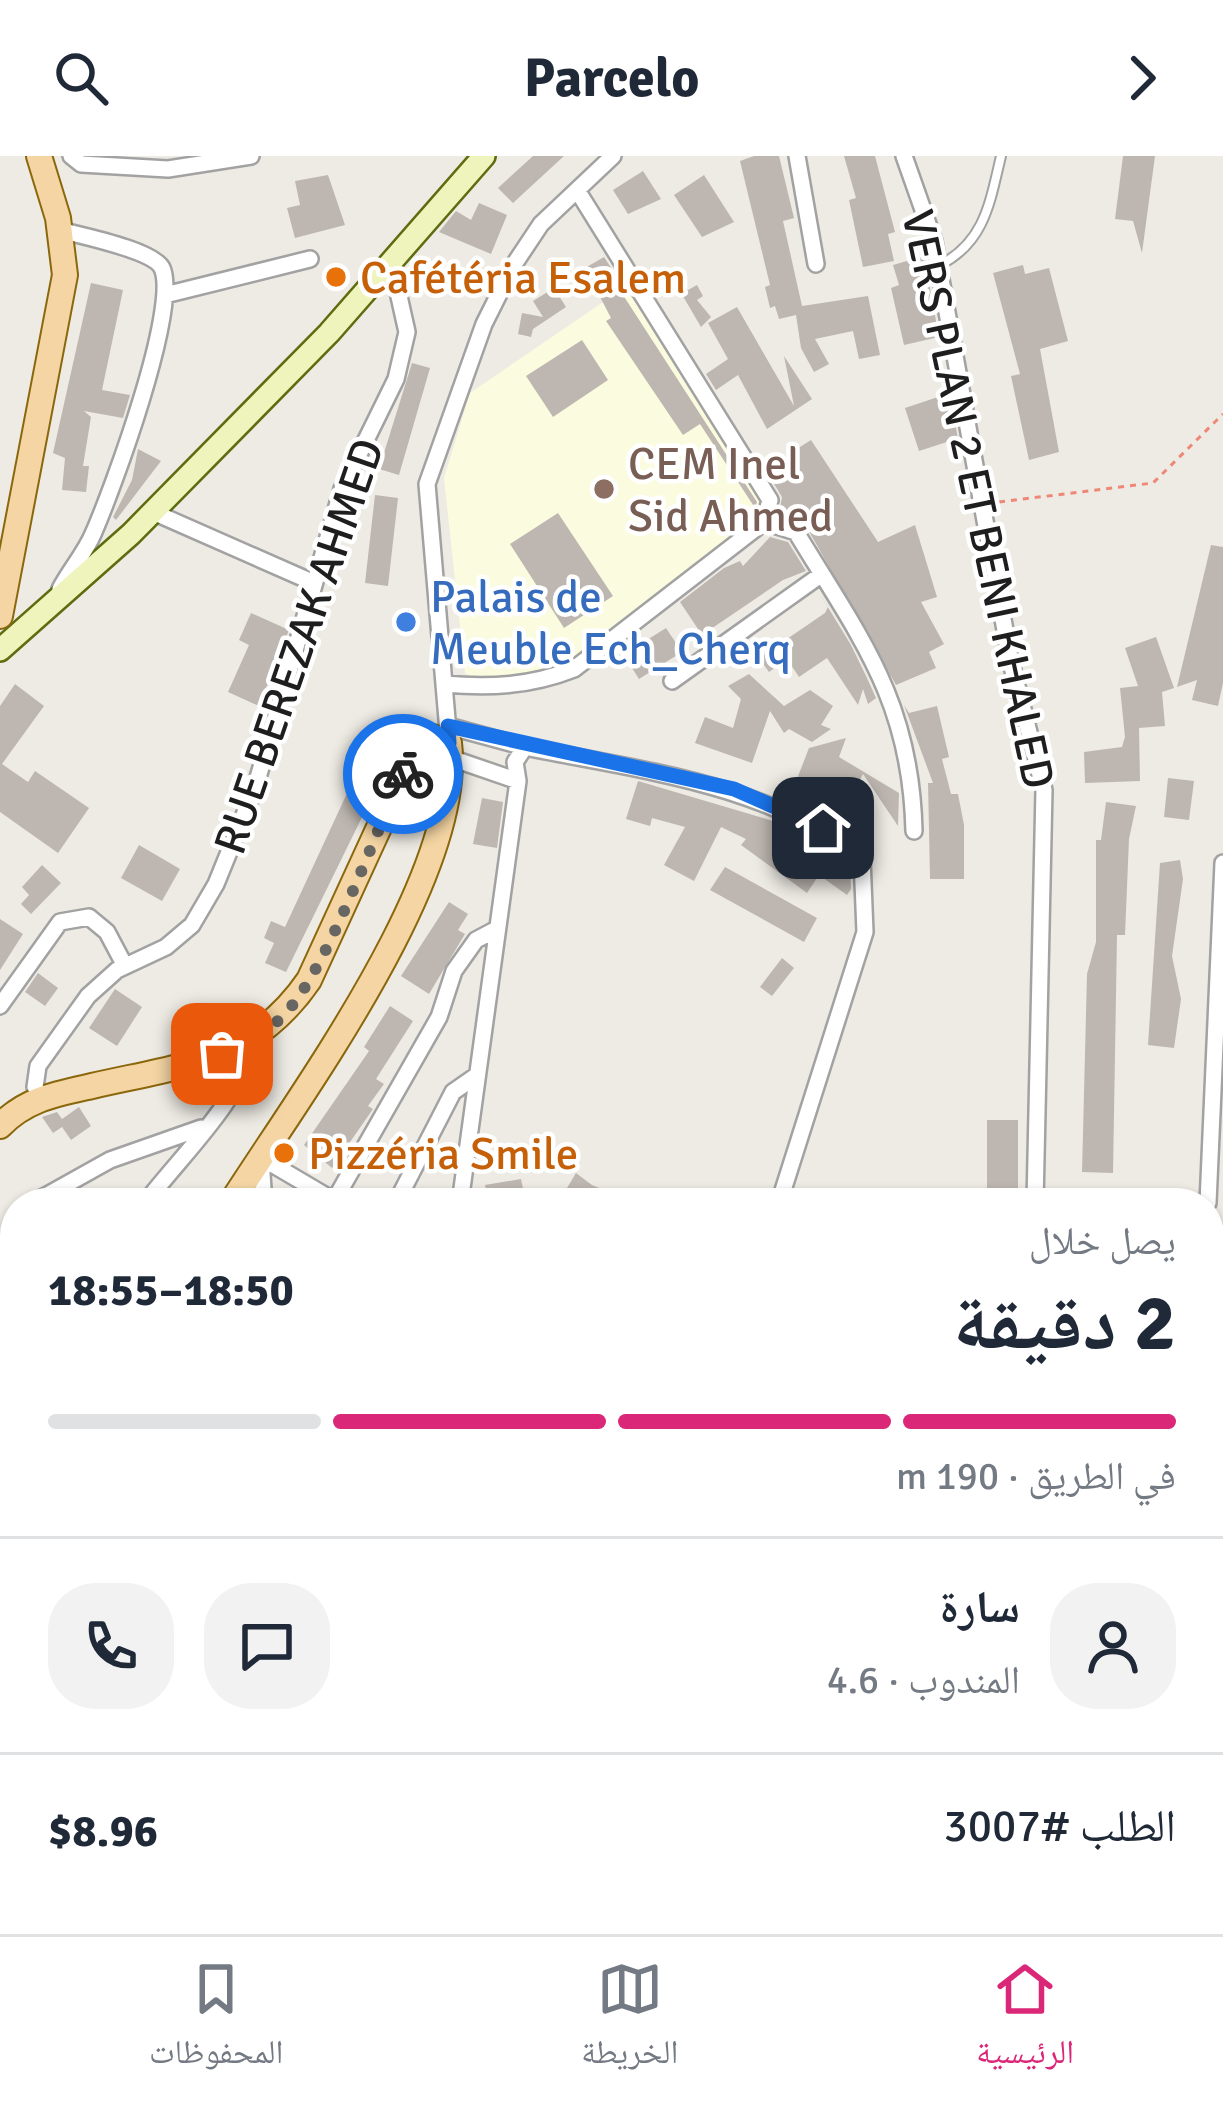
<!DOCTYPE html>
<html lang="ar">
<meta charset="utf-8">
<style>
body{margin:0;font-family:Signika,"Noto Naskh Arabic",sans-serif;background:#f2f2f3;color:#1f2937;direction:rtl;height:100vh;display:flex;flex-direction:column;font-size:45px;white-space:nowrap}
*{box-sizing:border-box;margin:0}
p{font-size:39px;color:#747a83}
.icon{flex:none;width:66px;height:66px;fill:none;stroke:currentColor;stroke-width:2;stroke-linecap:round;stroke-linejoin:round}
.map{position:relative;flex:1;overflow:hidden;direction:ltr}
.drawer{position:absolute;left:0px;top:1032px;width:1224px;height:747px;display:flex;flex-direction:column;background:#fff;border-radius:48px 48px 0 0;box-shadow:0 3px 9px #0004;direction:rtl}
.drawer>*{flex:none}
.pin{position:absolute;display:grid;place-items:center;width:102px;height:102px;color:#fff;margin:-51px;border-radius:24px;box-shadow:0 6px 18px #0006}
.courier{position:absolute;display:grid;place-items:center;width:120px;height:120px;margin:-60px;border:9px solid #1a73e8;border-radius:50%;background:#fff;color:#222;box-shadow:0 3px 15px #0007}
.summary em{font-style:normal;font-weight:700}
.summary div{display:flex;flex-direction:column-reverse}
.summary{display:flex;align-items:center;justify-content:space-between;height:204px;padding:0 48px}
h1{font-size:78px;font-weight:700;line-height:90px}
.bar{display:grid;grid-template-columns:repeat(4,1fr);gap:18px 12px;align-content:center;height:144px;padding:0 48px}
.bar i{height:15px;border-radius:9px;background:#e0e1e3}
.bar .selected{background:#db2777}
.bar p{grid-column:span 4}
.line{display:flex;align-items:center;gap:30px;padding:0 48px;border-top:3px solid #e0e1e3}
.line div{flex:1}
.round{display:grid;place-items:center;flex:none;width:126px;height:126px;border-radius:48px;background:#f2f2f3}
header{display:flex;justify-content:space-between;align-items:center;height:156px;padding:0 48px;background:#fff;font-size:54px;font-weight:700}
.dock{display:flex;justify-content:space-around;align-items:center;height:168px;border-top:3px solid #e0e1e3;background:#fff;font-size:33px;color:#747a83}
.dock a{display:grid;justify-items:center;gap:6px}
.dock .selected{color:#db2777}
.map>svg:first-child{display:block}
.education{fill:#fbfcdf}
.forest{fill:#a8ca9c}
.building{fill:#beb7b1}
.lines{fill:none;stroke-linecap:round;stroke-linejoin:round}
.service-casing{stroke:#a2a2a2;stroke-width:12}
.minor-casing{stroke:#a2a2a2;stroke-width:20}
.secondary-casing{stroke:#5d6c0e;stroke-width:26}
.primary-casing{stroke:#8b670c;stroke-width:28}
.path{stroke:#ee8775;stroke-width:3;stroke-dasharray:6 6;stroke-linecap:butt}
.service{stroke:#fff;stroke-width:8}
.minor{stroke:#fff;stroke-width:15}
.secondary{stroke:#eff4bc;stroke-width:21}
.primary{stroke:#f4d5a3;stroke-width:24}
.done{stroke:#676663;stroke-width:12;stroke-dasharray:0 21.6}
.route{stroke:#1a73e8;stroke-width:15}
.food-dot{fill:#e8710a;stroke:#fff;stroke-width:4.5}
.education-dot{fill:#8d6e63;stroke:#fff;stroke-width:4.5}
.shop-dot{fill:#3f7fe0;stroke:#fff;stroke-width:4.5}
.labels{text-anchor:middle;stroke-width:9;stroke-linejoin:round;paint-order:stroke}
.food-label{font-size:45px;fill:#c56008;stroke:#fff;text-anchor:start}
.education-label{font-size:45px;fill:#785e54;stroke:#fff;text-anchor:start}
.street-label{font-size:45px;fill:#1e1e1e;stroke:#fff}
.shop-label{font-size:45px;fill:#366cbe;stroke:#fff;text-anchor:start}
</style>
<header><svg class="icon" aria-label="forward" viewBox="0 0 24 24"><path d="M9 5l7 7-7 7"/></svg>Parcelo<svg class="icon" aria-label="search" viewBox="0 0 24 24"><circle cx="10" cy="10" r="6"/><path d="M15 15l6 6"/></svg></header>
<div class="map">
<svg width="1223" height="1778" viewBox="0 0 1223 1778">
<rect width="100%" height="100%" fill="#eeebe4"/>
<!-- education -->
<path class="education" d="M 634,125 L 770,344 L 764,366 L 544,524 L 508,520 L 488,532 L 465,517 L 444,322 L 470,237 Z"/>
<!-- forest -->
<path class="forest" d="M 428,1764 L 562,1764 L 570,1778 L 436,1778 Z"/>
<!-- building -->
<path class="building" d="M 533,0 L 564,0 L 513,47 L 498,32 Z
M 754,0 L 779,0 L 794,62 L 783,65 L 802,150 L 868,140 L 880,199 L 859,203 L 853,175 L 815,183 L 829,208 L 814,216 L 801,192 L 796,159 L 779,163 L 775,150 L 770,152 L 765,131 L 770,129 L 740,5 Z
M 844,0 L 875,0 L 895,76 L 888,78 L 894,105 L 863,111 L 849,44 L 856,42 Z
M 1123,0 L 1155,0 L 1142,97 L 1133,65 L 1115,63 Z
M 643,15 L 661,43 L 628,58 L 613,34 Z
M 328,19 L 345,69 L 295,82 L 287,52 L 300,49 L 295,25 Z
M 704,19 L 734,66 L 702,81 L 674,39 Z
M 479,47 L 507,59 L 491,98 L 439,76 L 456,55 L 471,64 Z
M 924,100 L 939,181 L 904,189 L 891,132 L 899,129 L 893,109 Z
M 604,101 L 627,136 L 623,139 L 757,346 L 755,352 L 700,268 L 683,279 L 606,165 L 611,162 L 585,112 Z
M 1023,109 L 1025,118 L 1049,112 L 1068,185 L 1040,193 L 1059,296 L 1029,304 L 1011,220 L 1020,218 L 993,117 Z
M 682,126 L 688,134 L 697,129 L 703,140 L 697,144 L 711,161 L 701,171 L 677,130 Z
M 91,127 L 123,134 L 102,234 L 130,239 L 123,262 L 84,255 L 91,261 L 83,310 L 89,310 L 86,336 L 62,334 L 65,302 L 53,297 Z
M 554,132 L 566,151 L 533,173 L 531,181 L 518,178 L 522,157 L 543,161 L 533,145 Z
M 737,151 L 794,250 L 784,200 L 812,243 L 767,273 L 738,219 L 716,234 L 706,218 L 728,203 L 708,167 Z
M 582,184 L 608,224 L 553,261 L 526,220 Z
M 412,207 L 430,212 L 399,319 L 379,313 Z
M 950,237 L 962,306 L 961,306 L 953,284 L 919,295 L 905,252 Z
M 811,284 L 878,386 L 915,369 L 937,441 L 921,446 L 944,488 L 929,496 L 936,512 L 896,529 L 806,370 L 779,358 L 782,341 L 765,313 Z
M 138,293 L 161,305 L 116,364 L 113,361 L 132,324 Z
M 375,339 L 398,342 L 388,430 L 365,427 Z
M 558,357 L 613,440 L 564,472 L 510,388 Z
M 770,381 L 788,386 L 806,415 L 783,424 L 702,479 L 680,446 L 724,412 L 740,405 L 743,410 Z
M 1211,389 L 1223,391 L 1223,527 L 1218,550 L 1192,544 L 1197,524 L 1177,531 Z
M 818,435 L 851,489 L 867,522 L 876,542 L 868,548 L 863,533 L 858,549 L 827,502 L 799,521 L 787,503 L 769,516 L 759,502 L 825,457 L 828,451 Z
M 251,457 L 289,474 L 259,550 L 228,536 L 249,489 L 239,484 Z
M 666,472 L 682,496 L 639,523 L 620,493 L 634,481 L 639,489 Z
M 1156,481 L 1174,532 L 1162,536 L 1165,570 L 1139,572 L 1140,625 L 1085,627 L 1084,596 L 1122,591 L 1125,581 L 1120,532 L 1138,530 L 1125,492 Z
M 749,518 L 784,550 L 810,534 L 833,550 L 821,569 L 831,573 L 812,586 L 789,573 L 784,577 L 770,555 L 752,607 L 695,587 L 705,561 L 733,572 L 741,543 L 728,530 Z
M 15,528 L 44,550 L 2,608 L 28,626 L 35,615 L 89,652 L 58,697 L 0,656 L 0,550 Z
M 904,549 L 909,557 L 937,550 L 949,601 L 942,603 L 951,638 L 958,638 L 964,669 L 964,723 L 930,723 L 928,627 L 933,627 Z
M 846,582 L 839,601 L 899,637 L 898,670 L 863,618 L 841,659 L 790,641 L 809,592 Z
M 1168,622 L 1194,625 L 1189,664 L 1164,661 Z
M 638,625 L 780,667 L 850,709 L 851,733 L 847,739 L 819,719 L 807,737 L 741,689 L 746,683 L 721,671 L 694,725 L 664,709 L 685,671 L 652,662 L 650,670 L 626,663 Z
M 349,633 L 371,643 L 286,816 L 265,807 L 274,787 L 264,782 L 271,765 L 285,771 Z
M 482,642 L 503,646 L 497,692 L 473,688 Z
M 1106,646 L 1136,650 L 1129,683 L 1125,779 L 1117,779 L 1113,1017 L 1082,1016 L 1087,818 L 1096,786 L 1096,684 L 1101,684 Z
M 139,689 L 180,713 L 162,745 L 121,722 Z
M 1180,704 L 1183,723 L 1172,800 L 1181,843 L 1174,892 L 1148,889 L 1160,707 Z
M 42,709 L 61,727 L 31,758 L 21,748 L 29,739 L 22,731 Z
M 725,711 L 817,762 L 804,786 L 710,734 Z
M 449,746 L 468,758 L 458,774 L 465,778 L 429,838 L 401,820 Z
M 0,763 L 23,778 L 0,814 Z
M 782,802 L 794,812 L 772,840 L 760,831 Z
M 38,817 L 58,832 L 45,850 L 25,836 Z
M 115,833 L 142,851 L 117,890 L 89,872 Z
M 390,850 L 413,865 L 376,923 L 384,928 L 368,950 L 373,953 L 332,1012 L 304,989 L 369,895 L 364,891 Z
M 79,951 L 91,970 L 71,984 L 62,971 L 53,977 L 42,961 L 57,956 L 62,963 Z
M 987,964 L 1018,964 L 1018,1047 L 987,1047 Z
M 576,1017 L 592,1029 L 635,1047 L 570,1047 L 561,1042 Z
M 521,1023 L 525,1042 L 488,1047 L 485,1029 Z
M 15,1157 L 15,1359 L 4,1397 L 0,1195 Z
M 15,1539 L 15,1581 L 0,1597 L 0,1564 Z
M 15,1641 L 15,1717 L 0,1707 L 0,1664 Z
M 790,1764 L 826,1764 L 820,1778 L 784,1778 Z
M 857,1764 L 905,1764 L 921,1778 L 852,1778 Z
M 951,1764 L 985,1764 L 979,1778 L 946,1778 Z
M 1121,1764 L 1170,1764 L 1165,1778 Z"/>
<g class="lines">
<defs>
<path id="service" d="M 940,109 C 985,86 990,46 1001,0
M 1209,1762 L 1223,1739
M 1199,1778 L 1208,1764"/>
<path id="minor" d="M 71,0 L 81,8 L 168,13 L 251,0
M 797,0 L 816,108
M 904,0 L 934,85 L 1011,507 L 1044,634 L 1035,1047
M 165,139 L 310,103
M 153,356 L 312,426
M 764,366 L 796,376 C 861,483 911,545 914,675
M 60,433 C 70,414 85,397 93,378 C 112,335 180,151 162,112 C 153,94 82,80 60,74
M 672,525 L 822,418
M 444,528 C 490,532 531,530 574,513 L 764,366 L 770,344 L 577,34
M 448,570 L 525,591 L 515,606 L 518,625 L 451,602
M 449,587 L 427,328 L 484,168 L 513,110 L 541,68 L 613,0
M 525,591 C 643,615 764,627 862,702 L 865,776 L 779,1047
M 0,850 L 60,766 L 89,761 L 107,776 L 125,810
M 42,941 L 35,931 L 38,910 L 88,840 L 117,814 L 166,791 L 192,769 L 216,728 L 255,632 L 342,333 L 396,223 L 407,176 L 392,109
M 260,1001 L 338,1047
M 261,1004 L 264,1047
M 334,1045 L 439,861 L 454,815 L 476,784 L 493,775
M 33,1047 L 110,1004 L 201,972
M 145,1047 C 186,994 237,949 257,883
M 396,1047 L 453,936 L 476,920
M 460,1047 L 518,625
M 1208,1047 L 1223,707
M 0,1167 L 15,1106
M 1209,1214 L 1223,1216
M 1209,1430 L 1223,1433
M 0,1461 L 15,1423
M 1209,1644 L 1223,1586
M 1209,1659 L 1223,1662
M 592,1764 L 602,1778
M 695,1764 L 697,1767
M 736,1764 L 744,1778
M 1078,1770 L 1095,1778
M 0,1773 L 15,1750
M 205,1778 L 209,1764
M 771,1778 L 778,1764
M 839,1778 L 845,1764
M 933,1778 L 939,1764
M 999,1778 L 1006,1764"/>
<path id="secondary" d="M 0,494 L 131,378 L 329,177 L 484,0"/>
<path id="primary" d="M 0,460 L 65,119 L 58,62 L 39,0
M 0,970 C 26,943 56,938 92,930 C 183,909 253,906 309,824 L 415,593 L 433,581 L 449,587 C 465,718 301,937 231,1047
M 0,1629 L 15,1604"/>
</defs>
<!-- service casing -->
<use href="#service" class="service-casing"/>
<!-- minor casing -->
<use href="#minor" class="minor-casing"/>
<!-- secondary casing -->
<use href="#secondary" class="secondary-casing"/>
<!-- primary casing -->
<use href="#primary" class="primary-casing"/>
<!-- path -->
<path class="path" d="M 999,346 L 1153,327 L 1223,258
M 0,1505 L 15,1512"/>
<!-- service -->
<use href="#service" class="service"/>
<!-- minor -->
<use href="#minor" class="minor"/>
<!-- secondary -->
<use href="#secondary" class="secondary"/>
<!-- primary -->
<use href="#primary" class="primary"/>
</g>
<g class="lines">
<!-- done -->
<path class="done" d="M 222,898 C 246,887 266,877 284,859 C 328,813 373,680 403,618"/>
<!-- route -->
<path class="route" d="M 403,618 L 415,593 L 433,581 L 449,587 L 448,570 L 734,633 L 823,672"/>
</g>
<!-- markers -->
<g class="food-dot">
<circle cx="336" cy="121" r="12"/>
<circle cx="284" cy="997" r="12"/>
</g>
<circle class="education-dot" cx="604" cy="333" r="12"/>
<circle class="shop-dot" cx="406" cy="466" r="12"/>
<g class="labels">
<!-- food labels -->
<g class="food-label">
<text x="360" y="137">Cafétéria Esalem</text>
<text x="308" y="1013">Pizzéria Smile</text>
</g>
<!-- education labels -->
<g class="education-label">
<text x="628" y="323">CEM Inel<tspan x="628" dy="52">Sid Ahmed</tspan></text>
</g>
<!-- street labels -->
<g class="street-label">
<text transform="translate(979 343) rotate(78)" y="16">VERS PLAN 2 ET BENI KHALED</text>
<text transform="translate(298 490) rotate(-71)" y="16">RUE BEREZAK AHMED</text>
</g>
<!-- shop labels -->
<g class="shop-label">
<text x="430" y="456">Palais de<tspan x="430" dy="52">Meuble Ech_Cherq</tspan></text>
</g>
</g>
</svg>
<div class="pin" style="left:222px;top:898px;background:#ea580c"><svg class="icon" aria-label="bag" viewBox="0 0 24 24"><path d="M5 8h14l-1 12H6zM9 8a3 3 0 0 1 6 0"/></svg></div>
<div class="pin" style="left:823px;top:672px;background:#1f2937"><svg class="icon" aria-label="home" viewBox="0 0 24 24"><path d="M3 11l9-7 9 7M6 9v11h12V9"/></svg></div>
<div class="courier" style="left:403px;top:618px"><svg class="icon" aria-label="bike" viewBox="0 0 24 24"><circle cx="6" cy="16" r="4"/><circle cx="18" cy="16" r="4"/><path d="M6 16l4-8h5l3 8M10 8l3 8H6M13 5h3"/></svg></div>
<section class="drawer">
<div class="summary"><div><h1>2 دقيقة</h1><p>يصل خلال</p></div><em>18:50–18:55</em></div>
<div class="bar"><i class="selected"></i><i class="selected"></i><i class="selected"></i><i></i><p>في الطريق · 190 m</p></div>
<div class="line" style="height:216px"><a class="round"><svg class="icon" aria-label="person" viewBox="0 0 24 24"><circle cx="12" cy="8" r="4"/><path d="M4 21q1-7 8-7t8 7"/></svg></a><div><b>سارة</b><p>المندوب · 4.6</p></div><a class="round"><svg class="icon" aria-label="chat" viewBox="0 0 24 24"><path d="M4 5h16v11H9l-5 4z"/></svg></a><a class="round"><svg class="icon" aria-label="phone" viewBox="0 0 24 24"><path d="M5 4h4l2 5-3 2q2 4 5 5l2-3 5 2v4C11 20 4 13 5 4z"/></svg></a></div>
<div class="line" style="height:156px"><div>الطلب #3007</div><b>$8.96</b></div>
</section>
</div>
<nav class="dock">
<a class="selected"><svg class="icon" aria-label="home" viewBox="0 0 24 24"><path d="M3 11l9-7 9 7M6 9v11h12V9"/></svg>الرئيسية</a>
<a><svg class="icon" aria-label="map" viewBox="0 0 24 24"><path d="M3 6l6-2 6 2 6-2v14l-6 2-6-2-6 2zM9 4v14M15 6v14"/></svg>الخريطة</a>
<a><svg class="icon" aria-label="saved" viewBox="0 0 24 24"><path d="M7 4h10v16l-5-4-5 4z"/></svg>المحفوظات</a>
</nav>
